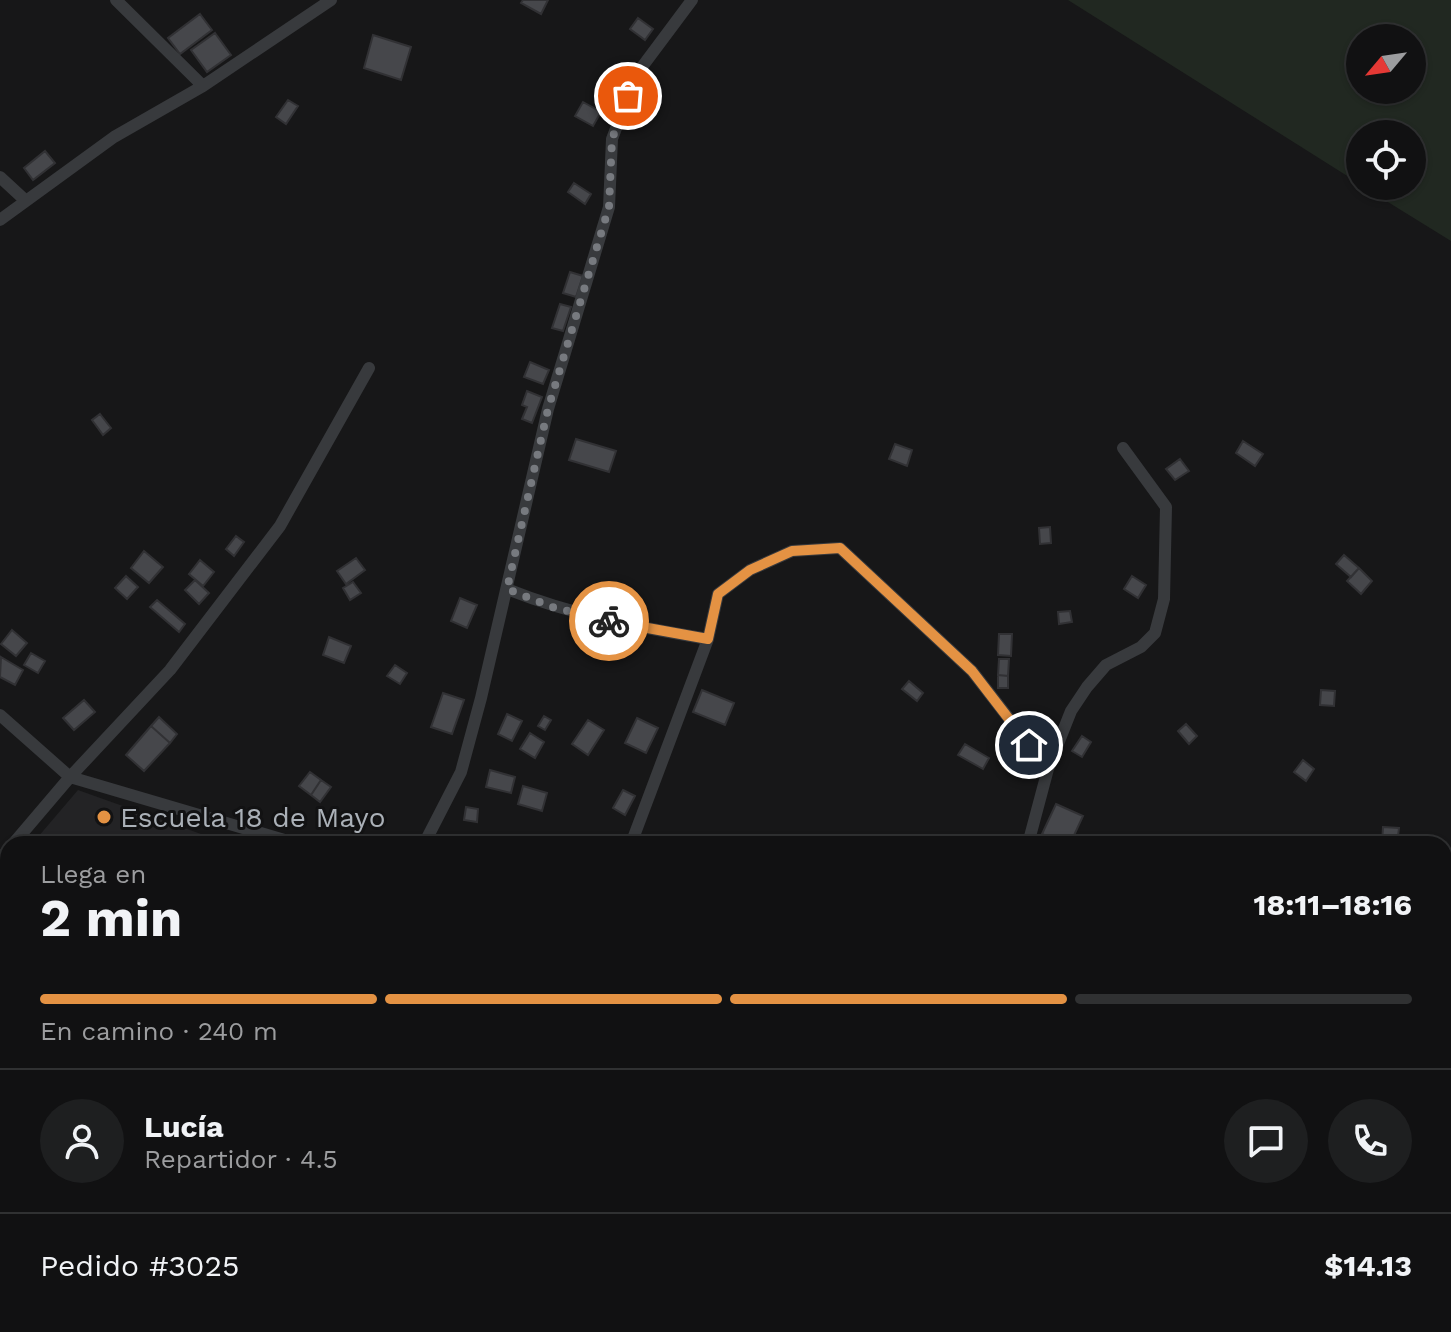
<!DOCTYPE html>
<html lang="es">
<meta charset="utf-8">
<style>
body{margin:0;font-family:"Work Sans",sans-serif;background:#1e1f20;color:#f1f3f6;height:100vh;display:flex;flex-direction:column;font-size:30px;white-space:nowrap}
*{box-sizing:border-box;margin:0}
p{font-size:26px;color:#9c9d9f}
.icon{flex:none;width:44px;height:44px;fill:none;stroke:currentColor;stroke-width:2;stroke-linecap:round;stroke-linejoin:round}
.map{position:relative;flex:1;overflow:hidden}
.drawer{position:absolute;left:0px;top:836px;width:1452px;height:496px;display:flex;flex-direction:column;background:#111112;border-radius:24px 24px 0 0;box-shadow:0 2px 6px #0004,0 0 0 2px #303132}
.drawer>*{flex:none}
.needle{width:52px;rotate:241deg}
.controls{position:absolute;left:1346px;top:24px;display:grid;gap:16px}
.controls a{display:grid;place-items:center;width:80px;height:80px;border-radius:50%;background:#111112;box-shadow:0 2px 6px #0004,0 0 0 2px #303132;font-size:40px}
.pin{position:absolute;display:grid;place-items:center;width:68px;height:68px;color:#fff;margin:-34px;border:4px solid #fff;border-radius:50%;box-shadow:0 2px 8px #0007}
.courier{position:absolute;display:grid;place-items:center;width:80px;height:80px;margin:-40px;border:6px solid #e49243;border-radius:50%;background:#fff;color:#222;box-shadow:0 2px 10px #0007}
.overview em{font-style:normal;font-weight:700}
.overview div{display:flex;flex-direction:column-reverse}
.overview{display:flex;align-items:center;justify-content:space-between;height:136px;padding:0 40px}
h1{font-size:52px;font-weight:700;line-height:60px}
.bar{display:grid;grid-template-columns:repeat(4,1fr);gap:12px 8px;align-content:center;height:96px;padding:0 40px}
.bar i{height:10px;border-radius:6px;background:#303132}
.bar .selected{background:#e49243}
.bar p{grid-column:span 4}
.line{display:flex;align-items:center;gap:20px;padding:0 40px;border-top:2px solid #303132}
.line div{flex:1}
.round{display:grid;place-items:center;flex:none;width:84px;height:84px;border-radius:42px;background:#1e1f20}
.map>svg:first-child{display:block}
.built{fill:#232325}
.green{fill:#212821;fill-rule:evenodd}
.building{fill:#46474b;stroke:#313134;stroke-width:2}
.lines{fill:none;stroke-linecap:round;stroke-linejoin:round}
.minor{stroke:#383a3d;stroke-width:12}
.primary{stroke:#54575c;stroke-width:20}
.done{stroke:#777a7f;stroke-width:8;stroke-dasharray:0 14.4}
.route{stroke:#e49243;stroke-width:10}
.poi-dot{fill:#e49243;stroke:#121213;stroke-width:3}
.labels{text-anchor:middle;stroke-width:6;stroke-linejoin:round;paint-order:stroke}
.poi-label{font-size:28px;fill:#aab0b7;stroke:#121213;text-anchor:start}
</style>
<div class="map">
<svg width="1451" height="1332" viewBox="0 0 1451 1332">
<rect width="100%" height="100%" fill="#171718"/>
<!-- built -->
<path class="built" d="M 78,790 L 229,844 L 32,844 Z
M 8,872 L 8,944 L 0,938 L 0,882 Z"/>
<!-- green -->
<path class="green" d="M 1068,0 L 1451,0 L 1451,241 L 1362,186 L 1412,186 L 1412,134 L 1360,134 L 1360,184 ZM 1360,38 L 1412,38 L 1412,90 L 1360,90 Z"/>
<!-- building -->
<path class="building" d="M 523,0 L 548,0 L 541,14 L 521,3 Z
M 200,14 L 212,30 L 180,54 L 168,38 Z
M 638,18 L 653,29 L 645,40 L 630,29 Z
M 215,33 L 231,55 L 207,72 L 191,50 Z
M 373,35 L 411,47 L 401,80 L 364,68 Z
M 288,100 L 298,106 L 286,124 L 276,117 Z
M 583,102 L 601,112 L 593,126 L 575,116 Z
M 45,151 L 55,163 L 33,180 L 24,168 Z
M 574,183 L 591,194 L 585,204 L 568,192 Z
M 570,272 L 583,276 L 576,297 L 563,293 Z
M 560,304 L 571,307 L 563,331 L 552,328 Z
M 530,362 L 549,370 L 543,384 L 524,377 Z
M 527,391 L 542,397 L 532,423 L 522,419 L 527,407 L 522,405 Z
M 100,414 L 111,428 L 103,435 L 92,420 Z
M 576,439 L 616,451 L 609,472 L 569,460 Z
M 1243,441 L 1263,454 L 1255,466 L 1236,453 Z
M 895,444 L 912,450 L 907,466 L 889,459 Z
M 1180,459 L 1189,471 L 1175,480 L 1166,469 Z
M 1050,527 L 1051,543 L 1040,544 L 1039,528 Z
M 236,536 L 244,542 L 234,556 L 226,549 Z
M 144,551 L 163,567 L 149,583 L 131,568 Z
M 1344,555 L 1359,568 L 1351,577 L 1336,564 Z
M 356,558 L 365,570 L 346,584 L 337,571 Z
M 200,560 L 214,572 L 203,586 L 189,574 Z
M 1359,568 L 1372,581 L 1361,594 L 1347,581 Z
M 126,576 L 138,587 L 127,599 L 115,588 Z
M 1132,576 L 1146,585 L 1138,598 L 1124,589 Z
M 195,580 L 209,593 L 199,604 L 185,590 Z
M 353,582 L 361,593 L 350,600 L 343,588 Z
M 460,598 L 477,605 L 467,628 L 451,621 Z
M 157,600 L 185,624 L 179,632 L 150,607 Z
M 1070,611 L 1072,622 L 1059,624 L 1058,612 Z
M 12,630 L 27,643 L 16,656 L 1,644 Z
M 999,634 L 1012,634 L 1011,656 L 998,655 Z
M 329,637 L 351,646 L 344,663 L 323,655 Z
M 31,653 L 45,661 L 38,673 L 24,665 Z
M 1,657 L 23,670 L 15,685 L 0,677 Z
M 999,659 L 1009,659 L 1008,676 L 998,675 Z
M 395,665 L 407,673 L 400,684 L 387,676 Z
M 998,675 L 1008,676 L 1008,688 L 998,688 Z
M 909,681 L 923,693 L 917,701 L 902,689 Z
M 702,690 L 734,703 L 725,725 L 693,712 Z
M 1321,690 L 1335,691 L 1334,706 L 1320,705 Z
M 443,693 L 464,700 L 452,734 L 431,727 Z
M 84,700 L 95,712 L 74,730 L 63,718 Z
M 507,714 L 522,721 L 512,741 L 498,734 Z
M 544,716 L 551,720 L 545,730 L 538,726 Z
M 159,717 L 177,734 L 170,743 L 151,726 Z
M 637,718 L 658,728 L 646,753 L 625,743 Z
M 588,720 L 604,730 L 588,755 L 572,744 Z
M 1186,724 L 1197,736 L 1189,744 L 1178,731 Z
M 151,726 L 170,743 L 144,771 L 126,755 Z
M 530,733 L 544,742 L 535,758 L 520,749 Z
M 1082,736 L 1091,742 L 1082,757 L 1072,751 Z
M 965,744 L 989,758 L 983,769 L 958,755 Z
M 1303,760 L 1314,769 L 1306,781 L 1294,772 Z
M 490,770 L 515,777 L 511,793 L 486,787 Z
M 310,772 L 321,780 L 311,795 L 299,786 Z
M 321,780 L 331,787 L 320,802 L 311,795 Z
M 523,786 L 547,793 L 542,811 L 518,804 Z
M 623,790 L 635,796 L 625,815 L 613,808 Z
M 1056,804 L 1083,816 L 1070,844 L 1064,844 L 1042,834 Z
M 466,807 L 478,809 L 477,822 L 464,820 Z
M 1383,827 L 1399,828 L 1397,844 L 1382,844 Z
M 1236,836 L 1252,841 L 1251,844 L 1233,844 Z
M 8,881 L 8,901 L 0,893 Z
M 0,1118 L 8,1120 L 8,1138 L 0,1136 Z
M 195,1324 L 221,1324 L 218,1332 L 197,1332 L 193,1330 Z
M 512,1324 L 533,1324 L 528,1332 Z
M 603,1324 L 641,1324 L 637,1332 L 612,1332 L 601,1327 Z"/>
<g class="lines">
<!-- minor -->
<path class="minor" d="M 116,0 L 203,86
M 0,177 L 26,201
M 0,220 L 114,137 L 203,86 L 331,0
M 507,589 C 574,616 638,627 708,639
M 0,715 L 70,777 L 298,844
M 13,844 L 70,777 L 170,670 L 280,526 L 369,368
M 424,844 L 461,772 L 481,698 L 548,409 L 609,207 L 612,139 L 636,75 L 692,0
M 631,844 L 708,639 L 718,594 L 750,570 L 792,551 L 840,548 L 972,671 L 1048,769
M 1028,844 L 1048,769 L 1071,711 L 1087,687 L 1106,665 L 1141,647 L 1155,633 L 1164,599 L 1166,507 L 1123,448
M 0,859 L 8,850
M 1444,1080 L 1451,1064
M 0,1288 L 5,1291
M 177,1332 L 179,1324
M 902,1332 L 903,1324
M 1012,1332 L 1016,1324
M 1331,1332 L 1334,1324"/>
<!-- primary -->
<path class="primary" d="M 0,1074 L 8,1077
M 818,1324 L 844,1332"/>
</g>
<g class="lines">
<!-- done -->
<path class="done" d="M 609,621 L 552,607 L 507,589 L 548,409 L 609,207 L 612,139 L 628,96"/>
<!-- route -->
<path class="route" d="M 609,621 L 708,639 L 718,594 L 750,570 L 792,551 L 840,548 L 972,671 L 1029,745"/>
</g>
<!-- markers -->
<circle class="poi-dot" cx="104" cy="817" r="8"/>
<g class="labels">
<!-- poi labels -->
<g class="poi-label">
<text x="120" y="827">Escuela 18 de Mayo</text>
</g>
</g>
</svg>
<div class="controls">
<a><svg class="needle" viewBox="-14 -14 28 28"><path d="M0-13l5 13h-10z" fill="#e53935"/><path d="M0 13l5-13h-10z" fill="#9c9d9f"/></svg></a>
<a><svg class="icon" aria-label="locate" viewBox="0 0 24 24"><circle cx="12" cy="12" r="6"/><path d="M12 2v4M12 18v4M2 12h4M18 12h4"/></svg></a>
</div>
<div class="pin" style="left:628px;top:96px;background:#ea580c"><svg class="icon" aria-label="bag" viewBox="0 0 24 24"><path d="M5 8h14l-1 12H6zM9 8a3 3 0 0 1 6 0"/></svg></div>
<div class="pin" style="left:1029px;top:745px;background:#1f2937"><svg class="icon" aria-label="home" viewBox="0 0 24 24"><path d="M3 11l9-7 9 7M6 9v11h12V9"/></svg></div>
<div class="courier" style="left:609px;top:621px"><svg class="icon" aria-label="bike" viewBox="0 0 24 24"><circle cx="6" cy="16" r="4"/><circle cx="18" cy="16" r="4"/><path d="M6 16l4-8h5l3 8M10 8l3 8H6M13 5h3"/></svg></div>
<section class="drawer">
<div class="overview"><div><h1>2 min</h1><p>Llega en</p></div><em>18:11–18:16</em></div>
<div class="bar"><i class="selected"></i><i class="selected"></i><i class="selected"></i><i></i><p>En camino · 240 m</p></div>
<div class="line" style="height:144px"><a class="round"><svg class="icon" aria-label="person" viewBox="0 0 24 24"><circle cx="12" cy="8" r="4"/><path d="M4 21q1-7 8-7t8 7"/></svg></a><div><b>Lucía</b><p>Repartidor · 4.5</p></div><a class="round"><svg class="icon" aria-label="chat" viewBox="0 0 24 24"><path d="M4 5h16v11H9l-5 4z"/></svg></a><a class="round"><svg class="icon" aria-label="phone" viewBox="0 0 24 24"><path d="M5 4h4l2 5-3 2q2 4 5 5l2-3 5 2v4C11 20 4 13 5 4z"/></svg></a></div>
<div class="line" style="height:104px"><div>Pedido #3025</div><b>$14.13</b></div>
</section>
</div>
